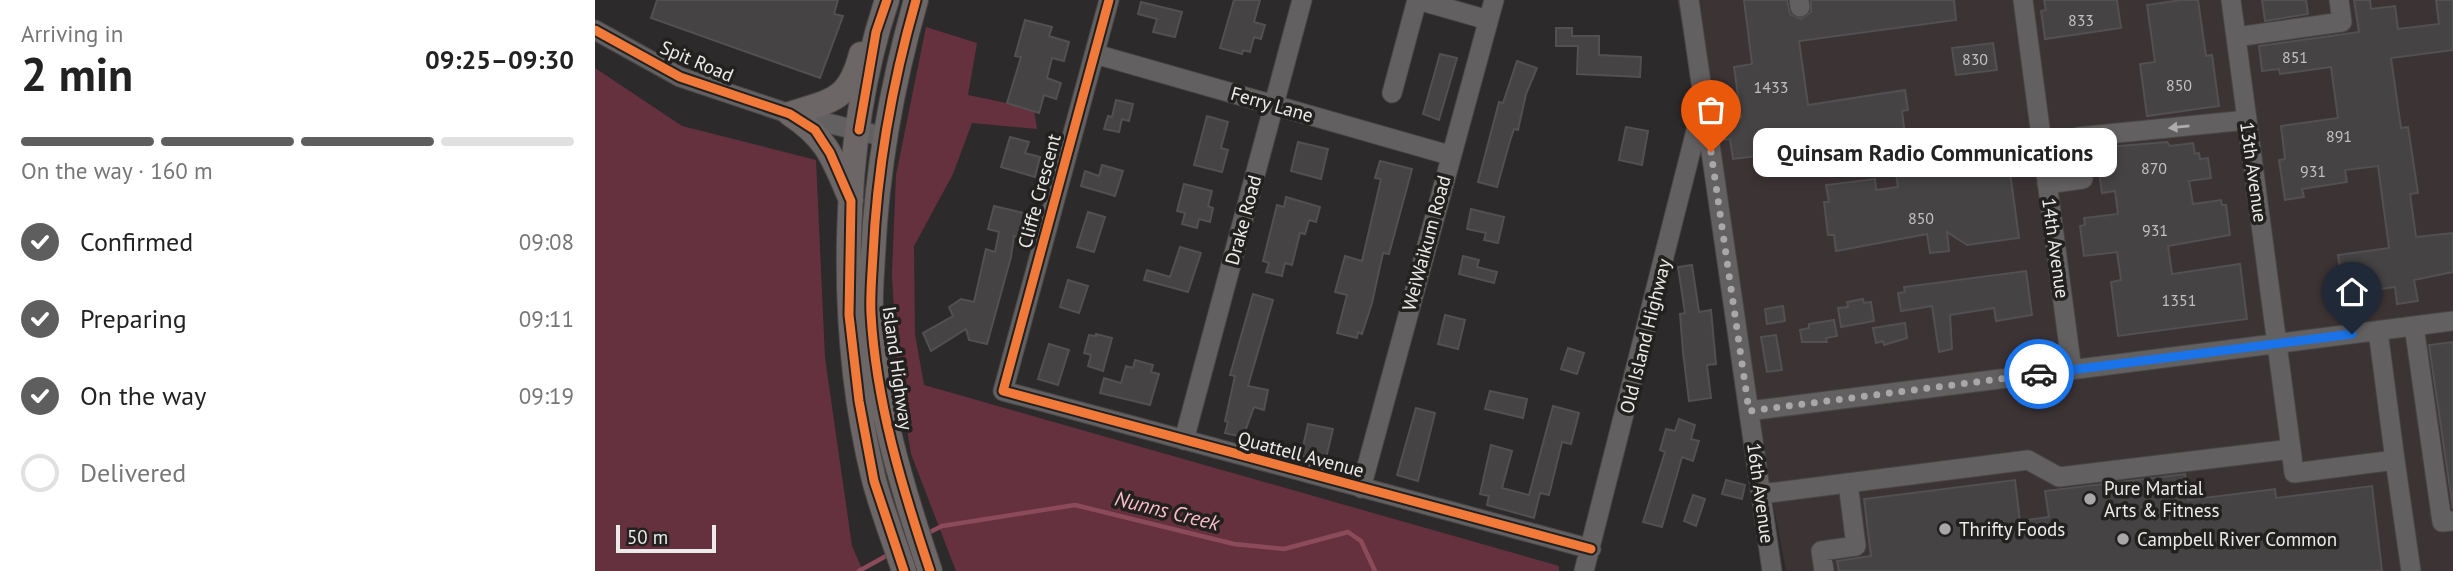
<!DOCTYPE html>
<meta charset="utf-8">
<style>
body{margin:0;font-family:"PT Sans",sans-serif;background:#f6f6f6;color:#222;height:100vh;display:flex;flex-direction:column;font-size:26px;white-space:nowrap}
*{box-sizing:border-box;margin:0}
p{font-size:23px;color:#767676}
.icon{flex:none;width:38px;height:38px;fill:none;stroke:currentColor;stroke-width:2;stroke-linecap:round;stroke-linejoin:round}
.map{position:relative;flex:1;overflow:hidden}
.sheet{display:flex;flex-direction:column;background:#fff;width:595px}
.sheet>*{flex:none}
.scale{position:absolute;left:21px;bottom:18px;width:100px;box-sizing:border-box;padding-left:7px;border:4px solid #eceaea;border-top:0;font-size:19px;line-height:24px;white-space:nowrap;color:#eceaea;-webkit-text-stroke:5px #232020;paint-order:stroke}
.pin{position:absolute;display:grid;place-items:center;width:60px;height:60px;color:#fff;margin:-72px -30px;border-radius:50% 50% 50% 0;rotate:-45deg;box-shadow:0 0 7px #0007}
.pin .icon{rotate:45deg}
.courier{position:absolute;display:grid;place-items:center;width:70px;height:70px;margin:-35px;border:5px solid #1a73e8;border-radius:50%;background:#fff;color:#222;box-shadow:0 2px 9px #0007}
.bubble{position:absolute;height:49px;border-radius:14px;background:#fff;box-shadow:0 4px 10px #0003;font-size:23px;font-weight:800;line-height:49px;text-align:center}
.headline em{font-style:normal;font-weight:800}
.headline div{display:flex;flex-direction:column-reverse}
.headline{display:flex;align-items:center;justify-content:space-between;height:119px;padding:0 21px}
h1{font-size:46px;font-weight:800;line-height:52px}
.bar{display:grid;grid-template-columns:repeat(4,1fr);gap:10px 7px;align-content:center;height:84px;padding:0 21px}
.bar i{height:9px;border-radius:5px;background:#e0e0e0}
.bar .selected{background:#5f5e5e}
.bar p{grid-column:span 4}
ol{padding:0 21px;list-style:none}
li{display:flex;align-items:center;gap:21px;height:77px}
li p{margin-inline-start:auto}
li .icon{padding:7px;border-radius:50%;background:#5f5e5e;color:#fff;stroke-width:4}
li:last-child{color:#767676}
li i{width:38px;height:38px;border:4px solid #e0e0e0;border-radius:50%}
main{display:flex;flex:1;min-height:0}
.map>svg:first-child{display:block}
.built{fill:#3c3335}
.green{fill:#66313f}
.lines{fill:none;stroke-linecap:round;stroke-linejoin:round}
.stream{stroke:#8c4b5b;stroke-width:4.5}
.building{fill:#454344;stroke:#525052;stroke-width:2}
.minor-casing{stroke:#484647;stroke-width:21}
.major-casing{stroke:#484647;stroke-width:26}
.minor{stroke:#626061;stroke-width:19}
.major{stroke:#6d6667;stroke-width:24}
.cycleway-casing{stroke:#232020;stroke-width:13}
.cycleway{stroke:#f17a3a;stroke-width:9}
.oneway{fill:#aeacac}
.done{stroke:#a9a7a7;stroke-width:7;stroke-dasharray:0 12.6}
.route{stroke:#1a73e8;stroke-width:9}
.poi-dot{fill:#a9a7a7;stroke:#232020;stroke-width:2.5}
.labels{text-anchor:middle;stroke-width:7;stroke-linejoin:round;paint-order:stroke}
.number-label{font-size:16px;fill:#c2c0c0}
.street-label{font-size:19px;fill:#eceaea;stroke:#232020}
.poi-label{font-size:19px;fill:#eceaea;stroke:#232020;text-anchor:start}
.water-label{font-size:21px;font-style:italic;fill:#fcbbc9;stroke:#232020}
</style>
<main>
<section class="sheet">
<div class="headline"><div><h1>2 min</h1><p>Arriving in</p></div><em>09:25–09:30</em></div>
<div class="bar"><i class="selected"></i><i class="selected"></i><i class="selected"></i><i></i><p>On the way · 160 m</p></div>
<ol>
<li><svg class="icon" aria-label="check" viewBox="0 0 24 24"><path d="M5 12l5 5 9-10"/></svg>Confirmed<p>09:08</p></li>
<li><svg class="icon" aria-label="check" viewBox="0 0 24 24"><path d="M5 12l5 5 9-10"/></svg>Preparing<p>09:11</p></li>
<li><svg class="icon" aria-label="check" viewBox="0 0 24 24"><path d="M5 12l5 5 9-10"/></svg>On the way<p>09:19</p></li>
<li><i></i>Delivered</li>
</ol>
</section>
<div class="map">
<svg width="1858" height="571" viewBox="0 0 1858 571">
<rect width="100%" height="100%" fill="#2c2a2b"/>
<!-- built -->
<path class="built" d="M 1082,0 L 1858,0 L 1858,571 L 1191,571 Z"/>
<!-- green -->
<path class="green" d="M 331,27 L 382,43 L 373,95 L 439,109 L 442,129 L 377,123 L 358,174 L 319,246 L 320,334 L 329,385 L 964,566 L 964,571 L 361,571 L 316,454 L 302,365 L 297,274 L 301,175 Z
M 0,68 L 87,126 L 221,160 L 230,358 L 257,546 L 268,571 L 0,571 Z"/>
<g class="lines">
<!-- stream -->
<path class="stream" d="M 335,532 L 347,526 L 480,505 L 639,544 L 689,549 L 753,532 L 766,541 L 780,571
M 264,571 L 291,556"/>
</g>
<!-- building -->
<path class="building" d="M 62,0 L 243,0 L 239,14 L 248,16 L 225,78 L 56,18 Z
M 639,0 L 665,0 L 659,22 L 670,25 L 666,39 L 659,37 L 655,52 L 648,50 L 647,54 L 625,48 Z
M 1149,0 L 1192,0 L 1195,14 L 1206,19 L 1216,12 L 1216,0 L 1359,0 L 1361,20 L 1204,41 L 1213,105 L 1310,90 L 1313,110 L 1307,111 L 1310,135 L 1324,133 L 1329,170 L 1413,158 L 1424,238 L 1372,245 L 1352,232 L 1354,251 L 1335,253 L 1332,234 L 1241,251 L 1239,235 L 1233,235 L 1229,202 L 1234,202 L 1231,185 L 1280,179 L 1281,190 L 1303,187 L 1300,166 L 1272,170 L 1269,149 L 1221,156 L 1220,149 L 1138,159 L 1135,139 L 1127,140 L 1124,121 L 1146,118 L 1139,67 L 1157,64 Z
M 1449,0 L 1522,0 L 1526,28 L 1450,39 L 1446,11 L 1451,10 Z
M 1586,0 L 1603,0 L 1611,56 L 1617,55 L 1624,106 L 1552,116 L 1545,64 L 1560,62 L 1552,5 Z
M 1667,0 L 1711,0 L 1713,14 L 1670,21 Z
M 1759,0 L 1775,0 L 1776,9 L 1800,6 L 1803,29 L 1844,24 L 1841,0 L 1858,0 L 1858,50 L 1796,58 L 1806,128 L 1813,127 L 1823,193 L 1815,194 L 1821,237 L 1858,233 L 1858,272 L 1819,280 L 1823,301 L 1802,304 L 1800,287 L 1771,291 L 1773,305 L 1742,310 L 1739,290 L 1743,289 L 1740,269 L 1745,268 L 1743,255 L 1794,248 L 1783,166 L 1750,170 L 1752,182 L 1707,189 L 1709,197 L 1690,200 L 1684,160 L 1690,159 L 1686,126 L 1743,118 L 1736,67 L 1685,74 L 1684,69 L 1667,71 L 1664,46 L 1764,32 Z
M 546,2 L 587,12 L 580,37 L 558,32 L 562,19 L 543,14 Z
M 430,20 L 457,27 L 454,36 L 474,42 L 469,61 L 457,58 L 452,78 L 466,83 L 461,99 L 449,95 L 444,113 L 412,103 L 426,57 L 420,56 Z
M 961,28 L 977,28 L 977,36 L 1004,36 L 1004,55 L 1046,57 L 1045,77 L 982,74 L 983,46 L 961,46 Z
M 1398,43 L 1402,70 L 1361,75 L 1357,48 Z
M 845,54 L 862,58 L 844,120 L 828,114 Z
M 922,61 L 942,68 L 931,94 L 923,130 L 919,129 L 915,141 L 902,187 L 883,182 L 904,102 L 908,103 Z
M 521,100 L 538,104 L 534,121 L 527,119 L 524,132 L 509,129 L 513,116 L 517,117 Z
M 612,116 L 633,122 L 626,148 L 633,150 L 627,172 L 599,165 Z
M 1031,127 L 1053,131 L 1047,165 L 1024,160 Z
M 415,137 L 434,142 L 430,153 L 445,157 L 440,177 L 406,167 Z
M 703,142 L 733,149 L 726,179 L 696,171 Z
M 1572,142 L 1575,146 L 1598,143 L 1600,154 L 1604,153 L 1605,159 L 1613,158 L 1616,178 L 1594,181 L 1598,204 L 1626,200 L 1627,205 L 1631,205 L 1635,235 L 1573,246 L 1577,274 L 1645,264 L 1652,319 L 1523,336 L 1516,282 L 1526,280 L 1522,252 L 1489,256 L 1485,226 L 1490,225 L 1489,218 L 1523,214 L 1520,191 L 1507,193 L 1501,148 Z
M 785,161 L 817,169 L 794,254 L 788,253 L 777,303 L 767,334 L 763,332 L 762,338 L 742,333 L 752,295 L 740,292 L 750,256 L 767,261 L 786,179 L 780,178 Z
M 507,165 L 528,171 L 520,196 L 486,186 L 490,171 L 504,176 Z
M 589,184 L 617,191 L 613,206 L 618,208 L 615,222 L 604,219 L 602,228 L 587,224 L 590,213 L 582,211 Z
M 691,197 L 725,207 L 721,222 L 714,220 L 710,234 L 705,233 L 697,265 L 690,263 L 687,276 L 671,272 L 674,263 L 668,261 L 682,205 L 689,207 Z
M 399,206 L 433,214 L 423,237 L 419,236 L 416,257 L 392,344 L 374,340 L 371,329 L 336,351 L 328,333 L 358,316 L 354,307 L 366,299 L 379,302 L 391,249 L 400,252 L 404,232 L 393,229 Z
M 876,209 L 909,217 L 903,243 L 889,240 L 891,233 L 872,229 Z
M 493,212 L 510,217 L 499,252 L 482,247 Z
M 585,247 L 606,253 L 593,292 L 549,280 L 552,270 L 575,277 Z
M 868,256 L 884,260 L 882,267 L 902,272 L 899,283 L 864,274 Z
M 1097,265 L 1104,312 L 1116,310 L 1121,364 L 1112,365 L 1116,398 L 1094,401 L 1088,352 L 1085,314 L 1090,313 L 1083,267 Z
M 1431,271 L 1437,315 L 1401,321 L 1399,308 L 1355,315 L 1357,349 L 1344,352 L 1337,306 L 1306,311 L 1303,293 L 1310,292 L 1309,287 Z
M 473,280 L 493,286 L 484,313 L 465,307 Z
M 658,294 L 678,300 L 653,386 L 673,390 L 669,410 L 659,407 L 648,437 L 630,433 L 633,422 L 630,421 L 640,376 L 635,375 Z
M 1268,299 L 1269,303 L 1276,302 L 1279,321 L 1246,327 L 1243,308 L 1253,307 L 1252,302 Z
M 1188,306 L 1190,321 L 1172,324 L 1170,309 Z
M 850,315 L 870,320 L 863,349 L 843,344 Z
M 1239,320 L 1242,336 L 1231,338 L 1232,342 L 1207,342 L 1205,330 L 1214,328 L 1214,324 Z
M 1310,323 L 1312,338 L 1289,345 L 1288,341 L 1281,343 L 1278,328 Z
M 501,334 L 517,338 L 508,371 L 493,366 L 496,355 L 489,353 L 494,335 L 501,336 Z
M 1181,335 L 1187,370 L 1172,372 L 1166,337 Z
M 1858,342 L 1858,509 L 1834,345 Z
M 454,344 L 474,350 L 463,385 L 443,379 Z
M 973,348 L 989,353 L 982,374 L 966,369 Z
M 540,360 L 558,365 L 556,372 L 564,374 L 555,405 L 505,393 L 509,378 L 526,383 L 531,366 L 538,368 Z
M 895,391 L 932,399 L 928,418 L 890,409 Z
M 958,406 L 984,413 L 976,444 L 967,442 L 954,495 L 945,493 L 939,518 L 892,505 L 894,496 L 885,494 L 896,445 L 917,451 L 907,488 L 934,495 Z
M 821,408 L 840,413 L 823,481 L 802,475 Z
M 1084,419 L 1100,425 L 1096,439 L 1104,441 L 1098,461 L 1087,457 L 1067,527 L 1048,522 L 1070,452 L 1065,450 L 1071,429 L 1080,431 Z
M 713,424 L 738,429 L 730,462 L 706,456 Z
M 1590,474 L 1593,500 L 1680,489 L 1681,498 L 1777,486 L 1787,571 L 1244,571 L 1242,561 L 1276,556 L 1269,499 L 1420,480 L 1425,521 L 1454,517 L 1450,491 Z
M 1131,480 L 1150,485 L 1147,499 L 1127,494 Z
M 1098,495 L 1110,499 L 1101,526 L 1089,521 Z"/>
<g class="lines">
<defs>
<path id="minor" d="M 514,0 L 408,391 L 996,549
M 823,0 L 893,20
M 1094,0 L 1177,571
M 1204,0 L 1205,7
M 1428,0 L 1477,370
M 0,30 L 85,77 L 195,114 L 290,137
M 1641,37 L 1747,22 L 1744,0
M 500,54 L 854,155
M 797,93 L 822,0
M 1452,184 L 1488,179 L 1483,137 L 1652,120
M 1819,326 L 1847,522 L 1858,521
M 1154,411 L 1858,321
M 589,440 L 707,0
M 1696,449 L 1699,473 L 1800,460 L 1783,331
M 1800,460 L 1816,571
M 766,488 L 899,0
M 1166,494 L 1433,460 L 1464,477 L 1696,449 L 1636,0
M 989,571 L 1106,111
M 1229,571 L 1226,551 L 1261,546 L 1253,483"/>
<path id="major" d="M 292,0 C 244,143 243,334 279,480 C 287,510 299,541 309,571
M 321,0 C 297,84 282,168 278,255 C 277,274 275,294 276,314 C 281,403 307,487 335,571
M 195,114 C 237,100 254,101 266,54
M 195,114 C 234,140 238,159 256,200"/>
</defs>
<!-- minor casing -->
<use href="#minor" class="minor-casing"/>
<!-- major casing -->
<use href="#major" class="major-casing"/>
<!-- minor -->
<use href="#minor" class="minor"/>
<!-- major -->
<use href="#major" class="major"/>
<defs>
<path id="cycleway" d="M 321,0 C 297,84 282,168 278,255 C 277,274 275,294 276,314 C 281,403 307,487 335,571
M 514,0 L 408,391 L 996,549
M 0,30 L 85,77 L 195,114 L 220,130 L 235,153 L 256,201 L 254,315 L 264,401 L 279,481 L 309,571
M 264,130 L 281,32 L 292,0"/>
</defs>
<!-- cycleway casing -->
<use href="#cycleway" class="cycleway-casing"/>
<!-- cycleway -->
<use href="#cycleway" class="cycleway"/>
</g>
<!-- one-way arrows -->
<defs><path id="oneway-solid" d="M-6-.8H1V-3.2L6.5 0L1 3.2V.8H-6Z" transform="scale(1.75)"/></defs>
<use class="oneway" href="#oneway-solid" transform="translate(1584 127) rotate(174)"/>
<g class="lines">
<!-- done -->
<path class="done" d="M 1116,152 L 1154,411 L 1444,374"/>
<!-- route -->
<path class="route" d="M 1444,374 L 1757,334"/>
</g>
<!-- markers -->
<g class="poi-dot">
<circle cx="1495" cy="499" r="7"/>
<circle cx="1350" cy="529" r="7"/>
<circle cx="1528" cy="539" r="7"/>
</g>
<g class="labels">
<!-- number labels -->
<g class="number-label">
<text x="1486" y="26">833</text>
<text x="1700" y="63">851</text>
<text x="1380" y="65">830</text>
<text x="1584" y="91">850</text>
<text x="1176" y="93">1433</text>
<text x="1744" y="142">891</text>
<text x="1559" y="174">870</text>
<text x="1718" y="177">931</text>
<text x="1326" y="224">850</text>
<text x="1560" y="236">931</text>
<text x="1584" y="306">1351</text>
</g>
<!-- street labels -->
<g class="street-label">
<text transform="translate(102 61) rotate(23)" y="7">Spit Road</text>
<text transform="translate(677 104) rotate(16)" y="7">Ferry Lane</text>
<text transform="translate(1659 172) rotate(82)" y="7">13th Avenue</text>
<text transform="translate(444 191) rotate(-75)" y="7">Cliffe Crescent</text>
<text transform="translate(648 220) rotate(-75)" y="7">Drake Road</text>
<text transform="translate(831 243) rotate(-75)" y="7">WeiWaikum Road</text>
<text transform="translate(1461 248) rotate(82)" y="7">14th Avenue</text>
<text transform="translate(1050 336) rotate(-76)" y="7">Old Island Highway</text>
<text transform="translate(303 368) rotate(82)" y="7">Island Highway</text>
<text transform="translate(706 454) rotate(15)" y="7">Quattell Avenue</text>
<text transform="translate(1166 493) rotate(82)" y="7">16th Avenue</text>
</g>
<!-- poi labels -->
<g class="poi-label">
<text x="1509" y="495">Pure Martial<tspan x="1509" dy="22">Arts &amp; Fitness</tspan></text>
<text x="1364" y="536">Thrifty Foods</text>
<text x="1542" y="546">Campbell River Common</text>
</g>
<!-- water labels -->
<g class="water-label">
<text transform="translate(572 511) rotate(14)" y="7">Nunns Creek</text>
</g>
</g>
</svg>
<div class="scale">50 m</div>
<div class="pin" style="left:1116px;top:152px;background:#ea580c"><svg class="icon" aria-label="bag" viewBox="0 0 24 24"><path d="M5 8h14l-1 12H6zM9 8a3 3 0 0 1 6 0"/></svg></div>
<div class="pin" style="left:1757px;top:334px;background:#1f2937"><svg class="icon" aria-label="home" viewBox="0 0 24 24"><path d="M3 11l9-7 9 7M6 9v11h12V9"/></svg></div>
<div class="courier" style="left:1444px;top:374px"><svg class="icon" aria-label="car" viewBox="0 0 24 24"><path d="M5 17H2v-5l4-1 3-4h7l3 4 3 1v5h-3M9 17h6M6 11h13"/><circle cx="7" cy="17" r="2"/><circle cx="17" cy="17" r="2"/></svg></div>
<div class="bubble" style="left:1158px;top:128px;width:364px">Quinsam Radio Communications</div>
</div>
</main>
